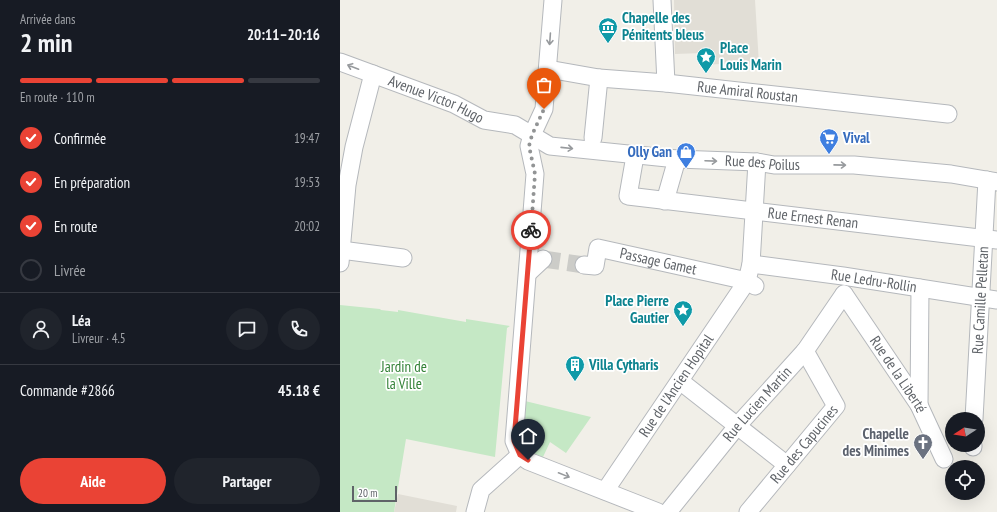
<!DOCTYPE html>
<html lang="fr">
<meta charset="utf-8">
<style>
body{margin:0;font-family:"PT Sans Narrow",sans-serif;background:#20242c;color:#f1f3f6;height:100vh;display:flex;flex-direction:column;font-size:15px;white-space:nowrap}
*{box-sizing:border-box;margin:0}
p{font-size:13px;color:#9ea1a6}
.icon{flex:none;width:22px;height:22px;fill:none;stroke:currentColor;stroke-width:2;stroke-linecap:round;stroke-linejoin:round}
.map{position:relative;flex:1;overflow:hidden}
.drawer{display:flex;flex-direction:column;background:#171b24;width:340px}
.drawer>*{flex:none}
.needle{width:26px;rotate:258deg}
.fabs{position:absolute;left:605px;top:412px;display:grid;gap:8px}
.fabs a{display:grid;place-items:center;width:40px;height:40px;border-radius:50%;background:#171b24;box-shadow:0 4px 16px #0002;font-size:20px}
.scale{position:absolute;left:12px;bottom:10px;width:45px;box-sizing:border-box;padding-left:4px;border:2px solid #5f6368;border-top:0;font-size:11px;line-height:14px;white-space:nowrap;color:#5f6368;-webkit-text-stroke:3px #fff;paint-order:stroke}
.pin{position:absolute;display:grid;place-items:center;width:34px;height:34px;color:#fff;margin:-41px -17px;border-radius:50% 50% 50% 0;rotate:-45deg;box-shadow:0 0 4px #0007}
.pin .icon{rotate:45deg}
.courier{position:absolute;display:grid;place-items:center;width:40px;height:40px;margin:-20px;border:3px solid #ea4335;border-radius:50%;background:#fff;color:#222;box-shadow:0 1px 5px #0007}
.overview em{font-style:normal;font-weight:800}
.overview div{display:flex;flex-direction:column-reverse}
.overview{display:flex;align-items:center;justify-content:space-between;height:68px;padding:0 20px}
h1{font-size:26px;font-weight:800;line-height:30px}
.bar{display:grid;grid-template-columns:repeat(4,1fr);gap:6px 4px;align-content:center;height:48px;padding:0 20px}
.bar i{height:5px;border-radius:3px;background:#363941}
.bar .current{background:#ea4335}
.bar p{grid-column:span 4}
.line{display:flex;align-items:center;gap:10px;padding:0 20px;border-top:1px solid #363941}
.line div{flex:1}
.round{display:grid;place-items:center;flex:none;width:42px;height:42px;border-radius:21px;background:#20242c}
ol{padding:0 20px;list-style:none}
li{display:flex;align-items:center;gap:12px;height:44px}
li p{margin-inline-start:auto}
li .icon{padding:4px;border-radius:50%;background:#ea4335;color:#fff;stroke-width:4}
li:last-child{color:#9ea1a6}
li i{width:22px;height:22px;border:2px solid #363941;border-radius:50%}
.button{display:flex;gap:8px;margin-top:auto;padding:8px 20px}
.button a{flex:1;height:46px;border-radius:24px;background:#ea4335;color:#fff;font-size:16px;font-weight:800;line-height:46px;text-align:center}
.button a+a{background:#20242c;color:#f1f3f6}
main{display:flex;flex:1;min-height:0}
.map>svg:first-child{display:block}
.education{fill:#e1ded6}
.green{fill:#c5e8c5}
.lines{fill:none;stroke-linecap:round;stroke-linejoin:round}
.minor-tunnel{stroke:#ccccc8;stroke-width:17;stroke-dasharray:17 8;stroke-linecap:butt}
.minor-casing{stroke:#b5b8bc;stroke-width:19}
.minor{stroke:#fff;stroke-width:17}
.oneway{stroke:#979a9d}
.done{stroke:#929495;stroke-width:4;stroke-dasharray:0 7.2}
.route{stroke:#ea4335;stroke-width:5}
.labels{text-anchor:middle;stroke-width:3.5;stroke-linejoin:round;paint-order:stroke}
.culture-label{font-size:15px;font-weight:bold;fill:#0d838f;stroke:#fff;text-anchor:start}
.street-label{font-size:15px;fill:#5f6368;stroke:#fff}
.shop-label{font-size:15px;font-weight:bold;fill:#366cbe;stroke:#fff;text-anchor:start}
.park-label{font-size:15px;fill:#348238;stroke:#fff}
.worship-label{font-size:15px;font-weight:bold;fill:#5b616d;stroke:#fff;text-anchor:end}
</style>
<main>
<section class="drawer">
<div class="overview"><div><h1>2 min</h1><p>Arrivée dans</p></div><em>20:11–20:16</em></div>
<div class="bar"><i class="current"></i><i class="current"></i><i class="current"></i><i></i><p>En route · 110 m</p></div>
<ol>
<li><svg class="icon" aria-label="check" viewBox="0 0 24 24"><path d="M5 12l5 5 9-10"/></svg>Confirmée<p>19:47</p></li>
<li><svg class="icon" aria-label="check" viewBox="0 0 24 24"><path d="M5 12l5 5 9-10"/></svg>En préparation<p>19:53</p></li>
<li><svg class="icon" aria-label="check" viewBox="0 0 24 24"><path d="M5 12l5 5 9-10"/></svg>En route<p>20:02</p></li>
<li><i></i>Livrée</li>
</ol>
<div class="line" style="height:72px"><a class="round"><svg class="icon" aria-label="person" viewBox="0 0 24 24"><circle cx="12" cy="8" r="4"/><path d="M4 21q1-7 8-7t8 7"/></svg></a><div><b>Léa</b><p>Livreur · 4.5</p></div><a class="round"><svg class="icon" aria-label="chat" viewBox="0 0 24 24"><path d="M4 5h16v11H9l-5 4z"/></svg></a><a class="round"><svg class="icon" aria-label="phone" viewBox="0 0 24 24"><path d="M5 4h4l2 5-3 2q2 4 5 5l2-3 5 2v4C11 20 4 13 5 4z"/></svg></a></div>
<div class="line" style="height:52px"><div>Commande #2866</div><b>45.18 €</b></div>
<div class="button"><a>Aide</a><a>Partager</a></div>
</section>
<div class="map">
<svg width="657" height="512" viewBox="0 0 657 512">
<rect width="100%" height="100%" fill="#f1efe8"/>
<!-- education -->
<path class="education" d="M 334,0 L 415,0 L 419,64 L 397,63 L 363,65 L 363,53 L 335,54 Z
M 58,494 L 117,506 L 116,512 L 54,512 Z"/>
<!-- green -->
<path class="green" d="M 0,305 L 40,309 L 41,310 L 58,312 L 58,310 L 126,322 L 126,319 L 170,326 L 167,328 L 155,457 L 66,439 L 54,512 L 0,512 Z
M 185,401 L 251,417 L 226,453 L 210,442 L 203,457 C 174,448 183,425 185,401 Z"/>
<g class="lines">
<!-- minor-tunnel -->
<path class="minor-tunnel" d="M 203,259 L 244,265"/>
<defs>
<g id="minor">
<path d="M 213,0 L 204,109 L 192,135 L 189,146 L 195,174 L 174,441 L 180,455 L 188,461 L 318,512"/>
<path d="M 322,0 L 326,83"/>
<path id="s1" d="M 0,62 L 114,104 L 144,120 L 175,125 L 210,146 L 337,159 L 417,162 L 434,165 L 514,165 L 611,174 L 657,182"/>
<path id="s2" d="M 208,69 L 259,78 L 326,83 L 608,114"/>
<path d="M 253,138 L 259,78"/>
<path id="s3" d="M 295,156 L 288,196 L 657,240"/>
<path d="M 325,201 L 337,159"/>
<path d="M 1,250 L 63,258"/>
<path d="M 0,263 L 7,185 L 14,147 L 33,74"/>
<path id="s4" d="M 411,264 L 503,276 L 657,300"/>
<path id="s5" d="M 244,265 L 255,266 L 258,248 L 407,281 L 415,286"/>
<path d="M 188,273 L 203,259"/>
<path id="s6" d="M 504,294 L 579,405 L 604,459"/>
<path d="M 340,381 L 447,465"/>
<path d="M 579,405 L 580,288"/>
<path id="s7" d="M 634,419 L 647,180"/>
<path d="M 633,447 L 633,445"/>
<path id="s8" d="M 265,491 L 407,281 L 411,264 L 417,162"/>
<path d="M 135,512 L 141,490 L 180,455"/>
<path id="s9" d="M 328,512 L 398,425 L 465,351 L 504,294"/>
<path id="s10" d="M 408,512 L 496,406 L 465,351"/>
</g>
</defs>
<!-- minor casing -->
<use href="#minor" class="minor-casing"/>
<!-- minor -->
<use href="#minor" class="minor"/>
</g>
<!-- one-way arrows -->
<defs><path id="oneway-shaft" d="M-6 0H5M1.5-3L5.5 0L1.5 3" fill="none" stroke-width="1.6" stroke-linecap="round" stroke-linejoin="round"/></defs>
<g class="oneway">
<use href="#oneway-shaft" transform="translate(210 39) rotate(94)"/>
<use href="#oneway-shaft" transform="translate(13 67) rotate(-159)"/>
<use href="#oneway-shaft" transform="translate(227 148) rotate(6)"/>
<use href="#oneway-shaft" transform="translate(371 161) rotate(2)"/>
<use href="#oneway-shaft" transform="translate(500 165) rotate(1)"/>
<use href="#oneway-shaft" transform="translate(224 475) rotate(22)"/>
</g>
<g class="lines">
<!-- done -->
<path class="done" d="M 191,230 L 195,174 L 189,146 L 192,135 L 204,109"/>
<!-- route -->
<path class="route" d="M 188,460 L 180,455 L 174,441 L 191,230"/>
</g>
<!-- icons -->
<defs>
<symbol id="museum-pin" viewBox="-11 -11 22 30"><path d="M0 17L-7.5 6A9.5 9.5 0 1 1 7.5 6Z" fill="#0f9aa8" stroke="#fff"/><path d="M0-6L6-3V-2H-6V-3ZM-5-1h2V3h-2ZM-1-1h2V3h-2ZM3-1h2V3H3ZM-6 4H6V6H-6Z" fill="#fff"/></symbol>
<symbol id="sight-pin" viewBox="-11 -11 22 30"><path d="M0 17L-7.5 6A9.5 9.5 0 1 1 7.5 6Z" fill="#0f9aa8" stroke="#fff"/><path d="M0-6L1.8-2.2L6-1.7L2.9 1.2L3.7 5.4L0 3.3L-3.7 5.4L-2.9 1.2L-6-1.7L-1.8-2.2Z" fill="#fff"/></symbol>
<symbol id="supermarket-pin" viewBox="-11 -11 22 30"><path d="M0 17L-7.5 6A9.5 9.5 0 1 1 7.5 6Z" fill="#3f7fe0" stroke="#fff"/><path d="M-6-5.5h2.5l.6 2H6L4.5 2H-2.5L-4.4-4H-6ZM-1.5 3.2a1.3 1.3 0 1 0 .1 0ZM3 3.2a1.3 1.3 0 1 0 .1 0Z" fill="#fff"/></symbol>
<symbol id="shop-pin" viewBox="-11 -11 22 30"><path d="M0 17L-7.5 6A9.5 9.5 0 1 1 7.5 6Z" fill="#3f7fe0" stroke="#fff"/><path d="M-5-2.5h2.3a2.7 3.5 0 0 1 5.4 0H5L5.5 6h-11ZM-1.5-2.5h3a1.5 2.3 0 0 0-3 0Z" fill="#fff"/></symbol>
<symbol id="building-pin" viewBox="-11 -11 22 30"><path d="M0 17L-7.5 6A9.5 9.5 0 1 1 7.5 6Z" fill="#0f9aa8" stroke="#fff"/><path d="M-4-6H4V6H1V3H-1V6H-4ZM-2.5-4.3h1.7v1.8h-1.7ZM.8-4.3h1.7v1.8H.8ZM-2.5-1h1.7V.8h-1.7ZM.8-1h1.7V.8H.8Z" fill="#fff"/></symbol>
<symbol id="church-pin" viewBox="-11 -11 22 30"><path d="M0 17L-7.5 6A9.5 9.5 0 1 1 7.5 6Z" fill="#6b7280" stroke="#fff"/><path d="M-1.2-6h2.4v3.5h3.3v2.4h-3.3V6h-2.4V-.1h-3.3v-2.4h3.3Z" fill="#fff"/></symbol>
</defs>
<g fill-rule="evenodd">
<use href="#museum-pin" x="257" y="16" width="22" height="30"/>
<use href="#sight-pin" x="355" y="46" width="22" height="30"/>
<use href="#supermarket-pin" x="478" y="127" width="22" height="30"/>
<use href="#shop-pin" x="335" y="141" width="22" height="30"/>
<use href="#sight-pin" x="332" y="299" width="22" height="30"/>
<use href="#building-pin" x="224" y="354" width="22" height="30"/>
<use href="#church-pin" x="572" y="432" width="22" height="30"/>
</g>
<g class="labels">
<!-- culture labels -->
<g class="culture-label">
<text x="282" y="23">Chapelle des<tspan x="282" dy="17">Pénitents bleus</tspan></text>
<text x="380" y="53">Place<tspan x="380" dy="17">Louis Marin</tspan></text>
<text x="329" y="306" text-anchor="end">Place Pierre<tspan x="329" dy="17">Gautier</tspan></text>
<text x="249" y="370">Villa Cytharis</text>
</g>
<!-- street labels -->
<g class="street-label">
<text dy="5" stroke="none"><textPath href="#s2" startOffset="201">Rue Amiral Roustan</textPath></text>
<text dy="5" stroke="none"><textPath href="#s1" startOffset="103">Avenue Victor Hugo</textPath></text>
<text dy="5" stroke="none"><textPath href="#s1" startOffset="441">Rue des Poilus</textPath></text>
<text dy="5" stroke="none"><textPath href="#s3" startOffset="227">Rue Ernest Renan</textPath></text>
<text dy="5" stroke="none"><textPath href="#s5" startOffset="91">Passage Gamet</textPath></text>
<text dy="5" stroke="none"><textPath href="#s4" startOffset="124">Rue Ledru-Rollin</textPath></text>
<text dy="5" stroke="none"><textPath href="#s7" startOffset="119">Rue Camille Pelletan</textPath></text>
<text dy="5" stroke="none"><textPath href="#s6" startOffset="97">Rue de la Liberté</textPath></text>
<text dy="5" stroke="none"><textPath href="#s8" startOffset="127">Rue de l'Ancien Hopital</textPath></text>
<text dy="5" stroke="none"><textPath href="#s9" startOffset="140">Rue Lucien Martin</textPath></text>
<text dy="5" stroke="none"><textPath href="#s10" startOffset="88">Rue des Capucines</textPath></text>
</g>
<!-- shop labels -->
<g class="shop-label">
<text x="503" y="143">Vival</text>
<text x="332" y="157" text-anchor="end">Olly Gan</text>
</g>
<!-- park labels -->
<g class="park-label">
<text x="64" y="372">Jardin de<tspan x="64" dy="17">la Ville</tspan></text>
</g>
<!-- worship labels -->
<g class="worship-label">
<text x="569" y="439">Chapelle<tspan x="569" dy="17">des Minimes</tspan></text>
</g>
</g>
</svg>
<div class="fabs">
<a><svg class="needle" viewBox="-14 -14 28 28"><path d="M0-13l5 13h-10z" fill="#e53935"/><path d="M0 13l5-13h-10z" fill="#9ea1a6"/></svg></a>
<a><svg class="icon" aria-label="locate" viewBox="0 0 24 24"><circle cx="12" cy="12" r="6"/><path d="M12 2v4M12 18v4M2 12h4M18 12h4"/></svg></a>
</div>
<div class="scale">20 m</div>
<div class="pin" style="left:204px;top:109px;background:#ea580c"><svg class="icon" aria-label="bag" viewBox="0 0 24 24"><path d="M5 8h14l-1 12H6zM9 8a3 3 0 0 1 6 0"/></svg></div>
<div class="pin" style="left:188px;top:460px;background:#1f2937"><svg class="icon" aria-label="home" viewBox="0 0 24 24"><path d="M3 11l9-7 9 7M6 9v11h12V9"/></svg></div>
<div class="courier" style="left:191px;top:230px"><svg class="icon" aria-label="bike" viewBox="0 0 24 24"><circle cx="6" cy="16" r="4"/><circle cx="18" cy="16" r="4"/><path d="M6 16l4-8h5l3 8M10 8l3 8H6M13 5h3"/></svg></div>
</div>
</main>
